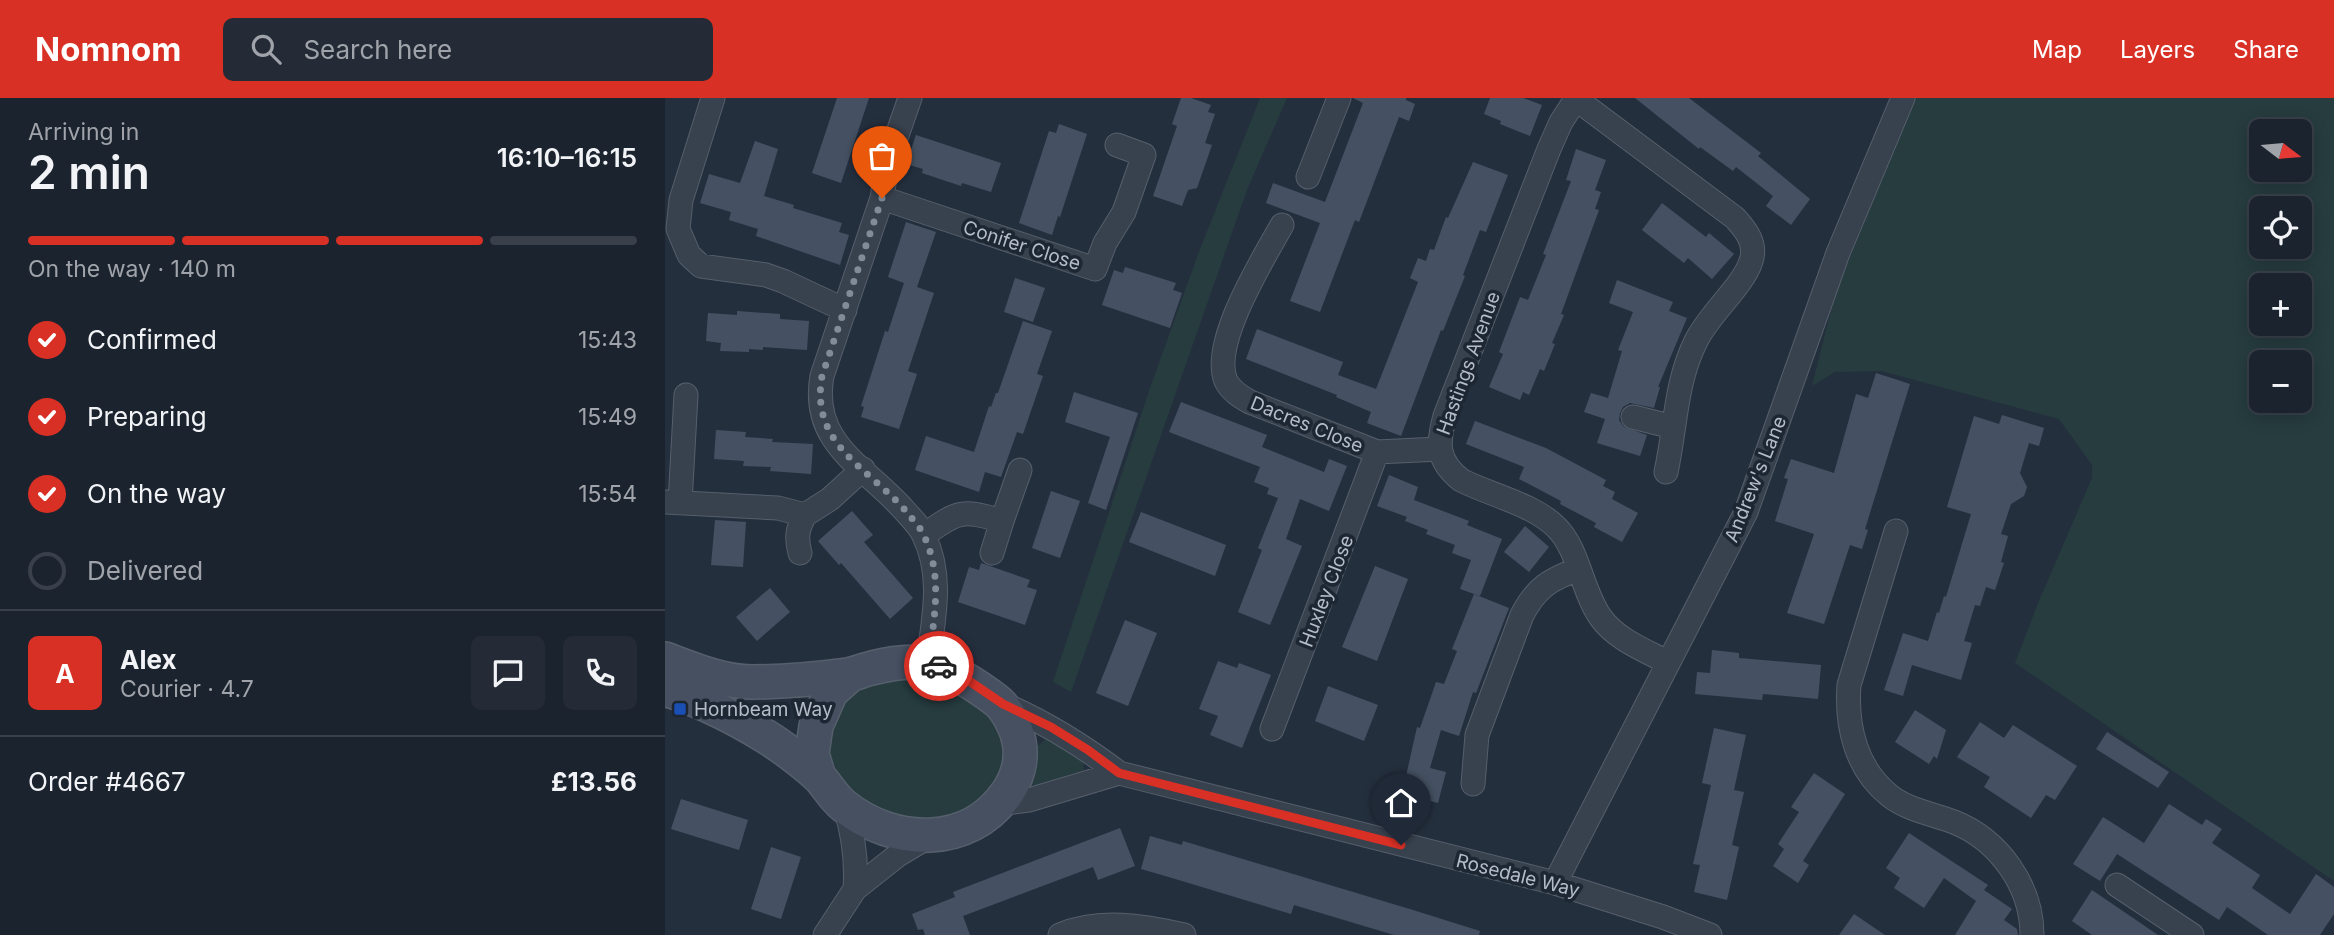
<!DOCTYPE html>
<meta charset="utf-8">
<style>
body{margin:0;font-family:Inter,sans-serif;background:#242b36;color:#f1f3f6;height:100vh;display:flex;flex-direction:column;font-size:26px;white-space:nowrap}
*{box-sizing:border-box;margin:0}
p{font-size:23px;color:#a0a4aa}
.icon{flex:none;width:38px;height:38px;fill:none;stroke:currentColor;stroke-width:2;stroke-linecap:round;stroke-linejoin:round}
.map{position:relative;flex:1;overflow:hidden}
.drawer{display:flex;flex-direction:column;background:#1b232e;width:665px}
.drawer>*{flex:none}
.needle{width:46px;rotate:106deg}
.tools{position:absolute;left:1584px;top:21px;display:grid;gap:14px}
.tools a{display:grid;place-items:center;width:63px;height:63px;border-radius:10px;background:#1b232e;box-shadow:0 4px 18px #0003,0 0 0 2px #39404a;font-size:35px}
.pin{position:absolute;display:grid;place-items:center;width:60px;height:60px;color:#fff;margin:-72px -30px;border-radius:50% 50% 50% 0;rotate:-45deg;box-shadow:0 0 7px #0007}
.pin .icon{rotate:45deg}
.courier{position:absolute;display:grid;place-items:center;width:70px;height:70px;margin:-35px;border:5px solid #d93025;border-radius:50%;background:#fff;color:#222;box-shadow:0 2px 9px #0007}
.headline em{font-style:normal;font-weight:600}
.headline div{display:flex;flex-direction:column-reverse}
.headline{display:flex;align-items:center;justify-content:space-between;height:119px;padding:0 28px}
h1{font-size:46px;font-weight:600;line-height:52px}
.bar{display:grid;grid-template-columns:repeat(4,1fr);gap:10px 7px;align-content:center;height:84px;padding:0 28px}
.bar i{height:9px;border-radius:5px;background:#39404a}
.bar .current{background:#d93025}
.bar p{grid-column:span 4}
.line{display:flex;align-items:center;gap:18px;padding:0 28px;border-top:2px solid #39404a}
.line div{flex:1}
.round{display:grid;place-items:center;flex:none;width:74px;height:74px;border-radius:10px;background:#242b36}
ol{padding:0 28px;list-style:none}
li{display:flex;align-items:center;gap:21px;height:77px}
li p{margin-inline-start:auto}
li .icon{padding:7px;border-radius:50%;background:#d93025;color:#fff;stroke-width:4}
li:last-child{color:#a0a4aa}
li i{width:38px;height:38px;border:4px solid #39404a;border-radius:50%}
header{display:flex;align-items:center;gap:42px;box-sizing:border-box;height:98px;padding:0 35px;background:#d93025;color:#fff}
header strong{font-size:33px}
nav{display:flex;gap:38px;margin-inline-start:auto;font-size:24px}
.search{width:490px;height:63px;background:#242b36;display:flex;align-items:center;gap:18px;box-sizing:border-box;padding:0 24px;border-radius:10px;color:#a0a4aa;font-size:26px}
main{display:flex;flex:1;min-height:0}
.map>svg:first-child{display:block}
.green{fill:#263c3f;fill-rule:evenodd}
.building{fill:#455162}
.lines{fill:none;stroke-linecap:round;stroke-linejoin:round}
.street-casing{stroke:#565f6c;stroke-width:25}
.secondary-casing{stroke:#565f6c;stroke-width:36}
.street{stroke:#38414e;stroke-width:23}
.secondary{stroke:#465061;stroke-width:33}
.done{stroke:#828b98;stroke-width:7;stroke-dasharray:0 12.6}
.route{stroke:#d93025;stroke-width:9}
.transit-dot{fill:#1a4fb4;stroke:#1d2633;stroke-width:2.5}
.labels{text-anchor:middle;stroke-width:7;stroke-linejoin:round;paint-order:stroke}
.street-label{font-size:19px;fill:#b4bcc9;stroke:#1d2633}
.poi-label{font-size:19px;fill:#b4bcc9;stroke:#1d2633;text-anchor:start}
</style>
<header>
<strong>Nomnom</strong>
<div class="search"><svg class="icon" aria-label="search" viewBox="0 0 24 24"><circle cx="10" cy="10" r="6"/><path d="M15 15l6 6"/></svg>Search here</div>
<nav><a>Map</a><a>Layers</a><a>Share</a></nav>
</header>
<main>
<section class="drawer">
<div class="headline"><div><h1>2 min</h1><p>Arriving in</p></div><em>16:10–16:15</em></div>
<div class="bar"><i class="current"></i><i class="current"></i><i class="current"></i><i></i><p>On the way · 140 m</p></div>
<ol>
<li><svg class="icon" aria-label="check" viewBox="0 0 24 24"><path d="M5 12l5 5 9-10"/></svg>Confirmed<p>15:43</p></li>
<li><svg class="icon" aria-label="check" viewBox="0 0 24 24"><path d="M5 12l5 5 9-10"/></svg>Preparing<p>15:49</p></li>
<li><svg class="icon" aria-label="check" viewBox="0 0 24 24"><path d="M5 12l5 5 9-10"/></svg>On the way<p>15:54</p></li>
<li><i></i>Delivered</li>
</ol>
<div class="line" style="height:126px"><b class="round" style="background:#d93025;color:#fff">A</b><div><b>Alex</b><p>Courier · 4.7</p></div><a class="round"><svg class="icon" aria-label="chat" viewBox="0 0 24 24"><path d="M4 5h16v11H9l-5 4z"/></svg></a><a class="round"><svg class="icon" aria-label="phone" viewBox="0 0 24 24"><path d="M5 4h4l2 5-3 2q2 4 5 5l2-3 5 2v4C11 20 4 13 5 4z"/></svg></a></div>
<div class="line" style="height:91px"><div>Order #4667</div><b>£13.56</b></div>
</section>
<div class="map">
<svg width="1669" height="837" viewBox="0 0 1669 837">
<rect width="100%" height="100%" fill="#242f3e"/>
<!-- green -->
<path class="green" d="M 595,0 L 622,0 L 582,92 L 406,594 L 388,584 L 485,290 L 535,151 Z
M 1249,0 L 1669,0 L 1669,783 L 1350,565 L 1373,505 L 1427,380 L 1427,367 L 1394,321 L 1216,273 L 1170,274 L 1147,288 L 1169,200 ZM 1596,33 L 1634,33 L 1634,72 L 1596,72 ZM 1596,110 L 1634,110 L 1634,149 L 1596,149 ZM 1596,187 L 1634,187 L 1634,226 L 1596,226 ZM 1596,264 L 1634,264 L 1634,303 L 1596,303 Z
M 261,580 L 319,607 L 339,637 L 340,672 L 321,699 L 287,720 L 242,723 L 194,703 L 180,687 L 171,671 L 165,656 L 163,642 L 165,629 L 181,600 L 194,591 L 215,582 Z
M 382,640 L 418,662 L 419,672 L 369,688 L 365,685 L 368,652 Z"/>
<!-- building -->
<path class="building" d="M 172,0 L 204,0 L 176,85 L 147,75 Z
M 516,0 L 526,0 L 546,7 L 543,14 L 550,16 L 540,45 L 547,47 L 532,90 L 523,92 L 517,108 L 488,98 L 512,28 L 507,26 Z
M 688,0 L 741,0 L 741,2 L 750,6 L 744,23 L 734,19 L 694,124 L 690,122 L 655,214 L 625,203 L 655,125 L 601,105 L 608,85 L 660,104 L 698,5 Z
M 825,0 L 858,0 L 877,7 L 865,38 L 835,26 L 836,23 L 819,16 Z
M 970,0 L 1024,0 L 1096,55 L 1093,58 L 1145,101 L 1126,127 L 1101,108 L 1108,98 L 1071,69 L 1068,73 L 1035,49 L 1034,51 Z
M 394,26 L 422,36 L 395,119 L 393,118 L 387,137 L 354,125 L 384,33 L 391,35 Z
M 251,37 L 336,65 L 326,94 L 297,85 L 296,88 L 257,75 L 258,71 L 241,66 Z
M 90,43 L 113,51 L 99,98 L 129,107 L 128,110 L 177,125 L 174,134 L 184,137 L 175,167 L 91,138 L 93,131 L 64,122 L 66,114 L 35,105 L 44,76 L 75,85 Z
M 911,51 L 941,62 L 930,92 L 936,94 L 930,111 L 934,112 L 896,216 L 899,217 L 887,245 L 890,246 L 879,273 L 875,271 L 864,297 L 858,294 L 855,302 L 824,289 L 838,256 L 834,254 L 855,199 L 863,202 L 881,157 L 878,156 L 906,83 L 901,82 Z
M 808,64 L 843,77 L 821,134 L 815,132 L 798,177 L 800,178 L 778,233 L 776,232 L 736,338 L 702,325 L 706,314 L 671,299 L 672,297 L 581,261 L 592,231 L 678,264 L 673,277 L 711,291 L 753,184 L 745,180 L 753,160 L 761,163 L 765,151 L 769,152 L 781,119 L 783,120 Z
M 997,105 L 1041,139 L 1044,135 L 1069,156 L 1047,181 L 1023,160 L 1019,165 L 977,132 Z
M 241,124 L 271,134 L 252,189 L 269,195 L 243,273 L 252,276 L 234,331 L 196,319 L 199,309 L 196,308 L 220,233 L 223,234 L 239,185 L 223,179 Z
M 460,169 L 511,185 L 508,192 L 517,195 L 505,230 L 437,207 L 449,172 L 458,175 Z
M 350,180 L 380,190 L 368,224 L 339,214 Z
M 952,182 L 1008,204 L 1004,213 L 1022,220 L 993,289 L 995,289 L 989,310 L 965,305 L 958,309 L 955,315 L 954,322 L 959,329 L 982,337 L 975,358 L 932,345 L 940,321 L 919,314 L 926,295 L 943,300 L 957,253 L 953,252 L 968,214 L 944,205 Z
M 72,213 L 115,216 L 115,221 L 144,223 L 142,252 L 98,249 L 98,252 L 84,251 L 84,254 L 55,253 L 56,245 L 41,243 L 43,215 L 72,217 Z
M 358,223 L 387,233 L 372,276 L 378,278 L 358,336 L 352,334 L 336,379 L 320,374 L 314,394 L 250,372 L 261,338 L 309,354 L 324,308 L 326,309 L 331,295 L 333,295 Z
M 1211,275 L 1245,286 L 1200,431 L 1203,432 L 1197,451 L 1185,447 L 1159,526 L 1122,515 L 1149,436 L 1110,423 L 1123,381 L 1119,380 L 1126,361 L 1169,375 L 1191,296 L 1203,300 Z
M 409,294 L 473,315 L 441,412 L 423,405 L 445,339 L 400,324 Z
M 516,304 L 602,337 L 597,349 L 659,374 L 664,361 L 682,368 L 664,413 L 635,401 L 621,441 L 637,448 L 605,527 L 573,514 L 597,452 L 593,450 L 613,400 L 602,396 L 604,390 L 589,384 L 595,369 L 504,334 Z
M 1337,317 L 1379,330 L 1374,348 L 1364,345 L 1355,375 L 1362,389 L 1359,398 L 1346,406 L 1336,436 L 1343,438 L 1336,464 L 1339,465 L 1330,492 L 1321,489 L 1315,508 L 1310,507 L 1299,543 L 1307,545 L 1296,582 L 1247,567 L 1238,598 L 1219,592 L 1238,535 L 1263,543 L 1272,514 L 1274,515 L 1279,498 L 1281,499 L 1306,416 L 1282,409 L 1309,318 L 1334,326 Z
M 810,323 L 881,350 L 941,382 L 938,388 L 950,394 L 947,401 L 973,415 L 957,444 L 929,429 L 931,425 L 895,406 L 896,403 L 854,381 L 859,369 L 801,346 Z
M 51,332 L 81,334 L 80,339 L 108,341 L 107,344 L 148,346 L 146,376 L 105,373 L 106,369 L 78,368 L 79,363 L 49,361 Z
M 724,377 L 753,389 L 749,402 L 804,423 L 802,427 L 837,441 L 815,498 L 795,491 L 806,462 L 787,455 L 790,447 L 761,436 L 763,432 L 740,423 L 742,419 L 712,408 Z
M 386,393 L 415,403 L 395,460 L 367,450 Z
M 187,413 L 208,437 L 199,444 L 248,500 L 225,521 L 176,465 L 174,467 L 153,443 Z
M 476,414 L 561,447 L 550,478 L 464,444 Z
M 50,422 L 81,424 L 78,469 L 46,467 Z
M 860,428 L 884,449 L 864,474 L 839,454 Z
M 316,465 L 365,482 L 362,489 L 372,492 L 360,527 L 293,504 L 304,469 L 314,472 Z
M 710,468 L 743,481 L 712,563 L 677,549 Z
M 105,490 L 125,514 L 92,543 L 71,519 Z
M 809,496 L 844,510 L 811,595 L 808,594 L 794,638 L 776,632 L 765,670 L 781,674 L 773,705 L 737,696 L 752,629 L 755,630 L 771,584 L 779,586 L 792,553 L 787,551 Z
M 460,522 L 492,535 L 463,608 L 431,595 Z
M 1047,552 L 1074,555 L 1074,560 L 1156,567 L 1153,601 L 1098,596 L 1097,602 L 1030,596 L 1032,574 L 1045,575 Z
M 553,563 L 572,570 L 574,565 L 606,577 L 577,650 L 545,637 L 553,618 L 534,611 Z
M 663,588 L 713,607 L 699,643 L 650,623 Z
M 1250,612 L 1281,632 L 1272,661 L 1269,658 L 1264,666 L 1230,644 Z
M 1315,624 L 1339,640 L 1348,627 L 1412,668 L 1390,702 L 1381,697 L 1366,720 L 1319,689 L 1325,679 L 1292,659 Z
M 1049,630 L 1081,637 L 1069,692 L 1079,694 L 1067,747 L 1074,749 L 1062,802 L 1029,794 L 1035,767 L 1028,766 L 1046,687 L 1037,685 Z
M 1442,634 L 1504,674 L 1493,690 L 1431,651 Z
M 1149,675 L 1180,696 L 1138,763 L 1144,767 L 1133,785 L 1108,768 L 1119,751 L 1113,746 L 1134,714 L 1126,709 Z
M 16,701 L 83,722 L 74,752 L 6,731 Z
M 1504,706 L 1537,727 L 1541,721 L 1557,731 L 1547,745 L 1595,777 L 1587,790 L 1625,816 L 1651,776 L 1669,789 L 1669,816 L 1655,837 L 1603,837 L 1562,809 L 1554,822 L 1452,756 L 1435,783 L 1408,766 L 1438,719 L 1479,745 Z
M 455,730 L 470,768 L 433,782 L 428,769 L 298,818 L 305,837 L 260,837 L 258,831 L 253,832 L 247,816 L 290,799 L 288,794 Z
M 1244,735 L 1323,787 L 1319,792 L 1347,811 L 1339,822 L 1352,831 L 1353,837 L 1290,837 L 1311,803 L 1279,780 L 1259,810 L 1229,790 L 1235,780 L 1221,770 Z
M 485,738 L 517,747 L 518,743 L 748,812 L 815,833 L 814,837 L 729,837 L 629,807 L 626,816 L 507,780 L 476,771 Z
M 106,749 L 136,759 L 116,821 L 86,811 Z
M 1427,792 L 1493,837 L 1427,837 L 1407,823 Z
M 1189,816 L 1220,837 L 1174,837 Z"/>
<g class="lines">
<defs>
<path id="street" d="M 48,0 L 16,102 L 13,131 L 24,157 L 36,168 L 101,177 L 118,183 L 180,212
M 245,0 L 222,66 L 217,100 L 157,278 C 145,346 200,368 239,412 C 246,420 255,428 259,438 C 279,480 268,521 263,565
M 909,0 L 911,1 L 896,24 L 884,51 L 780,318 C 772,346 772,363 796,382 C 825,397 868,406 891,429 C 914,451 917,494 936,520 C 951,541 979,552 1002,564
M 911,1 L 1070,120 C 1081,132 1092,146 1086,163 C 1079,187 1044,216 1031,243 C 1010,285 1011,329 1001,374
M 643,79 L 674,0
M 217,100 L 430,171 L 440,145 L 459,114 L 479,57 L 452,47
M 617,127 C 598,161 545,246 561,283 C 566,293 576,299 585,304 L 712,354 L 774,351
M 968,319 L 1008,329
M 0,404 L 113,410 L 140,417 L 165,401 L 198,371
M 15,405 L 21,297
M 1231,433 L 1184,587 C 1181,629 1191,671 1225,698 C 1243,712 1268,716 1289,724 C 1334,742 1367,788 1367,837
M 259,437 C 294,413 296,411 337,423 L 355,372
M 135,455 C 131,440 132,431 140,417
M 327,455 L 337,423
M 338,606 C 380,624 417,647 454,675 L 890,785 L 998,819 L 1045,837
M 607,631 L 712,354
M 808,686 L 812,637 L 857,517 C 871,490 885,481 914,471
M 334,706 L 364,702 L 454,675
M 180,709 C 189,738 192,762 190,791
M 890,785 L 1081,414 L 1173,155 L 1238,0
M 1452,787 L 1527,837
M 160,837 L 190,791 L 233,757 L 263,739
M 395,837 C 434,820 479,828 519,837"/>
<path id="secondary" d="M 0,561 C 27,571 57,584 87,584 C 118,584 151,581 182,577 C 190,576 198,572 207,570 C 251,559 274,563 311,588 C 333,603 339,605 350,630 C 359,652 356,675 342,695 C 304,750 229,748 179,708 C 169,700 163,689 155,680 C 143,668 115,647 100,638 C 69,619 35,602 0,591
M 154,679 L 147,656 L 151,628 L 166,594 L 185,577"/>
</defs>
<!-- street casing -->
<use href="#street" class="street-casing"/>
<!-- secondary casing -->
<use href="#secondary" class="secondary-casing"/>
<!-- street -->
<use href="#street" class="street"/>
<!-- secondary -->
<use href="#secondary" class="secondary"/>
</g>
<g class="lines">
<!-- done -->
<path class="done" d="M 217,100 L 157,278 C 145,346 201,368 240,412 C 246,420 255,428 259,438 C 279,480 268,521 264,565 L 274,568"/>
<!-- route -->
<path class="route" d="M 274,568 L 288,572 L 338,606 L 386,629 L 423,652 L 454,675 L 736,747"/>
</g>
<!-- markers -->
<rect class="transit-dot" x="8" y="604" width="14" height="14" rx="3.5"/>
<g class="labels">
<!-- street labels -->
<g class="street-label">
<text transform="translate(357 147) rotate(18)" y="7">Conifer Close</text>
<text transform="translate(803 265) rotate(-70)" y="7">Hastings Avenue</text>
<text transform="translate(642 326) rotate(22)" y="7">Dacres Close</text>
<text transform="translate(1090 381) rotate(-68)" y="7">Andrew's Lane</text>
<text transform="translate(661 493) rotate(-69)" y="7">Huxley Close</text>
<text transform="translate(853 777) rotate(14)" y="7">Rosedale Way</text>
</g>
<!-- poi labels -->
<g class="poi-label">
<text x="29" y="618">Hornbeam Way</text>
</g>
</g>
</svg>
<div class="tools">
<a><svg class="needle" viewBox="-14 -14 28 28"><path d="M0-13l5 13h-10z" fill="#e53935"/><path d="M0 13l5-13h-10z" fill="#a0a4aa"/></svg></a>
<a><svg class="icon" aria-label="locate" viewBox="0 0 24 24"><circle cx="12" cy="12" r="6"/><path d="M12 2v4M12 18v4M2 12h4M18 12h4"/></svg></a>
<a>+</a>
<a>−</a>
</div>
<div class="pin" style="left:217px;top:100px;background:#ea580c"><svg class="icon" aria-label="bag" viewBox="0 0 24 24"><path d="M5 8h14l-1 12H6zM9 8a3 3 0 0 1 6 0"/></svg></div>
<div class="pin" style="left:736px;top:747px;background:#1f2937"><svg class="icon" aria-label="home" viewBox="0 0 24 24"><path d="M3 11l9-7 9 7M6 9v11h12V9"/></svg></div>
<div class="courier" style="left:274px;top:568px"><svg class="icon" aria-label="car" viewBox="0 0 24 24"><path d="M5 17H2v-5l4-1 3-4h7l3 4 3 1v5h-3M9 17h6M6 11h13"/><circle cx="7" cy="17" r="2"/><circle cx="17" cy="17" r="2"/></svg></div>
</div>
</main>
